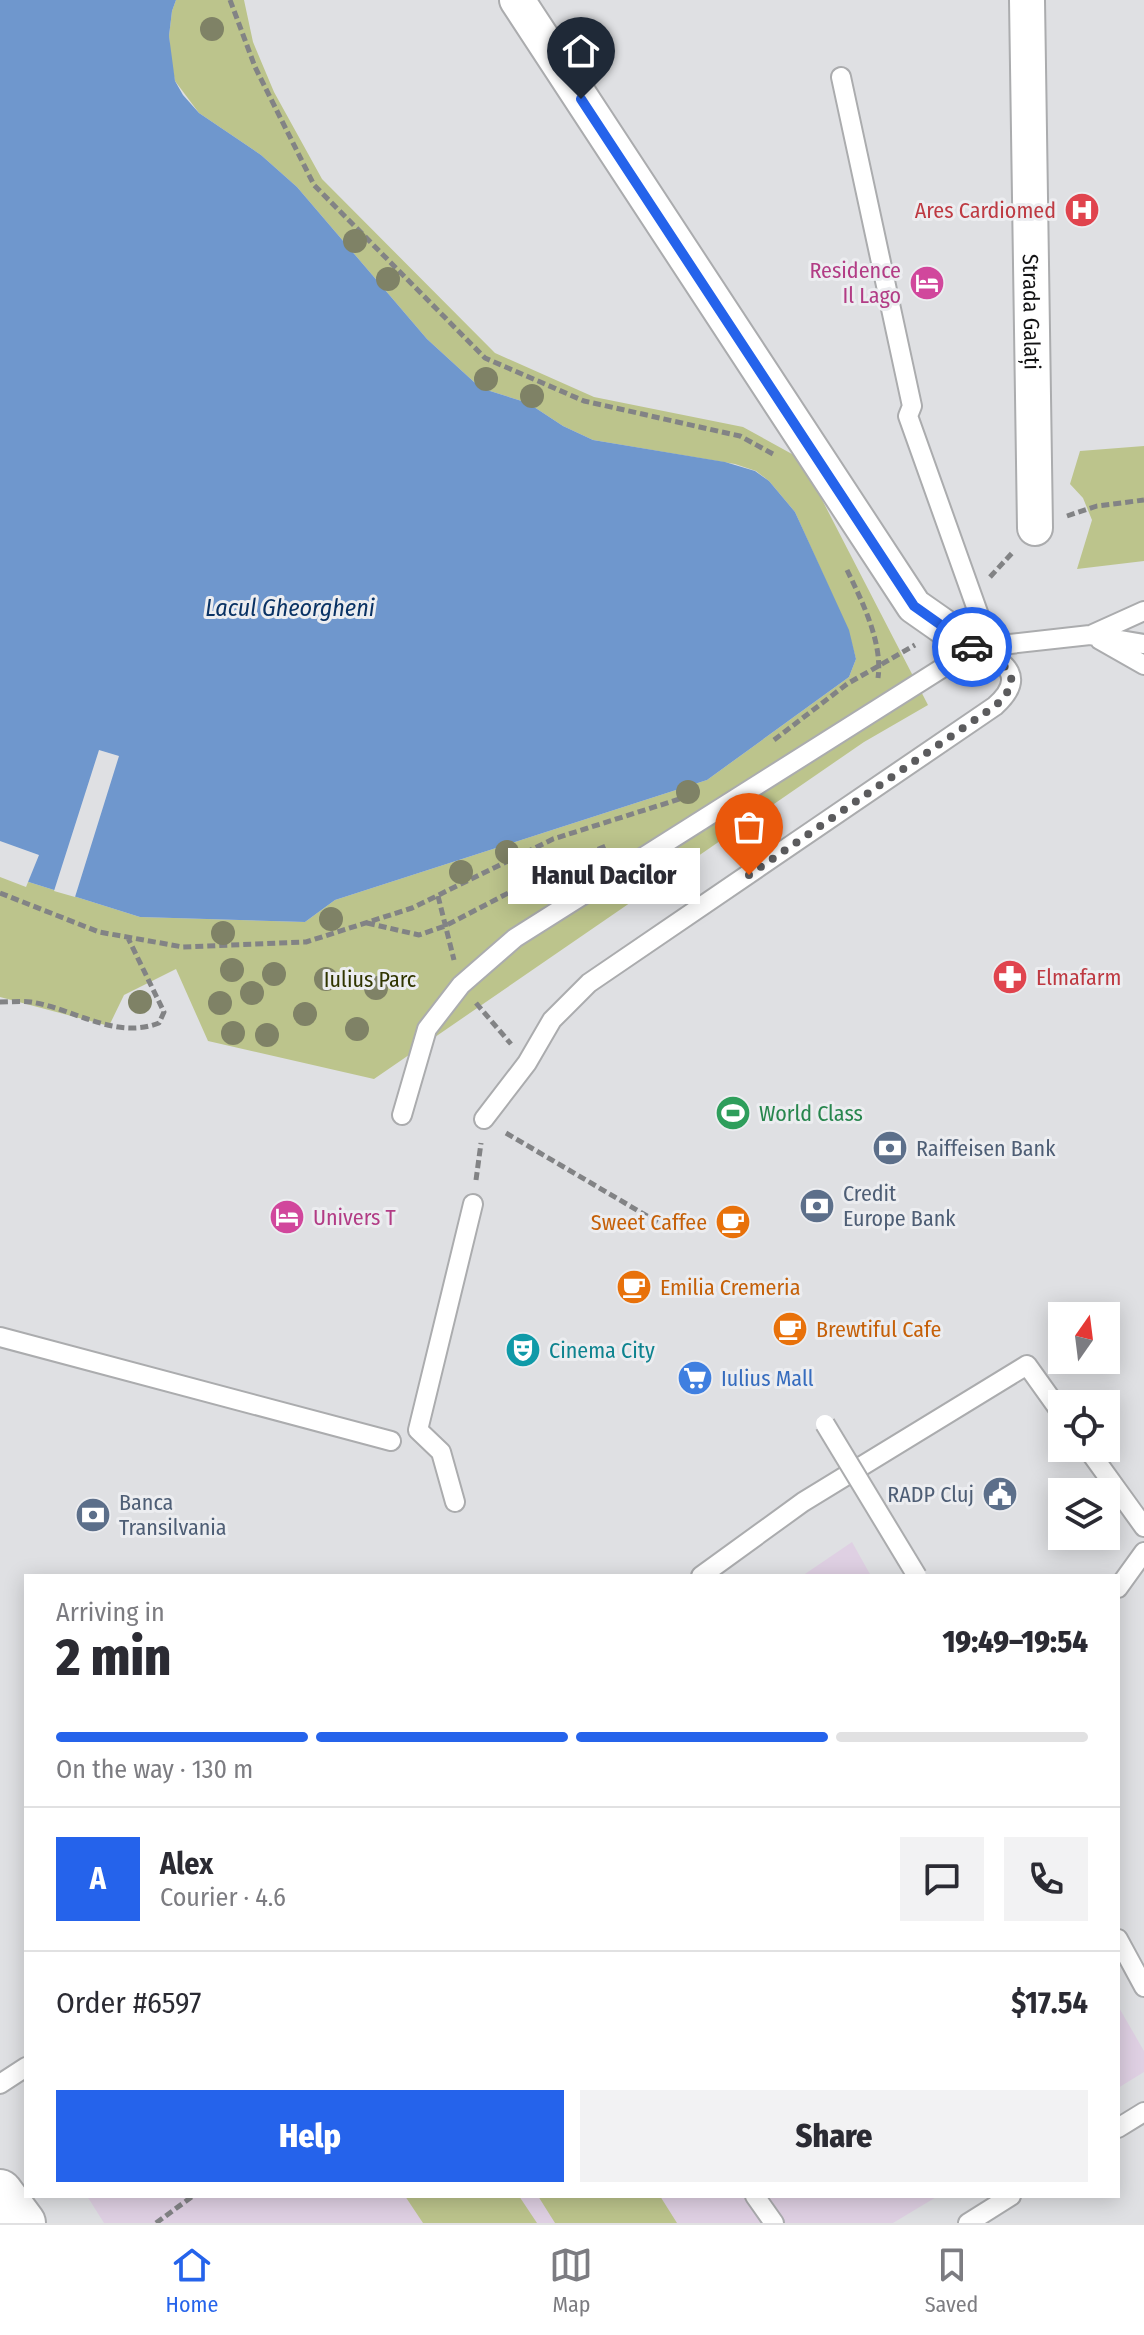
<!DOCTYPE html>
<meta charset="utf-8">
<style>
body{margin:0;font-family:"Fira Sans Condensed",sans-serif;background:#f2f2f3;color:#2b2b33;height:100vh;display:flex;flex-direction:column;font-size:30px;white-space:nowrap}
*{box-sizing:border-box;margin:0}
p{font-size:26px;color:#7c7c81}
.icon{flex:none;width:44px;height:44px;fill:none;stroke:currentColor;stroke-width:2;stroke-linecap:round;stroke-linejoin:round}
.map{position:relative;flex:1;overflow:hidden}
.drawer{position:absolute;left:24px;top:1574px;width:1096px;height:624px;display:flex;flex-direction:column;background:#fff;border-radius:0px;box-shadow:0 4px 20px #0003}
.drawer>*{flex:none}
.needle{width:52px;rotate:14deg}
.controls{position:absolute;left:1048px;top:1302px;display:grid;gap:16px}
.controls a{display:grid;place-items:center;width:72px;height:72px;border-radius:0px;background:#fff;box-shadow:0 4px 20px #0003;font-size:40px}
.pin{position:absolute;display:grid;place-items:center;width:68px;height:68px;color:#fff;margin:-82px -34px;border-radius:50% 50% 50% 0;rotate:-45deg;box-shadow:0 0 8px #0007}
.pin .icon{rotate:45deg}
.courier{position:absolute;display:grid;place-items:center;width:80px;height:80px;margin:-40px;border:6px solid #2563eb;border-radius:50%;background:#fff;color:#222;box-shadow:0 2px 10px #0007}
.bubble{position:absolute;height:56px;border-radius:0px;background:#fff;box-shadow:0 4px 20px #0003;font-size:26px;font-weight:800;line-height:56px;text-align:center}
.headline em{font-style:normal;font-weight:800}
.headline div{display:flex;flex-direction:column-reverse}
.headline{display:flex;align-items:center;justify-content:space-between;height:136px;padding:0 32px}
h1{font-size:52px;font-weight:800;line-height:60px}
.bar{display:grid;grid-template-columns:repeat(4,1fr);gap:12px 8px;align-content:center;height:96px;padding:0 32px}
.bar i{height:10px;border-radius:6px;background:#e1e1e2}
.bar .current{background:#2563eb}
.bar p{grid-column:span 4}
.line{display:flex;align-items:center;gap:20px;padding:0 32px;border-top:2px solid #e1e1e2}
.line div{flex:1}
.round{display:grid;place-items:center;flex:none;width:84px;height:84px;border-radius:0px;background:#f2f2f3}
.primary-button{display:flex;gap:16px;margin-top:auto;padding:16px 32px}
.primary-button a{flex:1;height:92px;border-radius:0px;background:#2563eb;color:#fff;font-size:32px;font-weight:800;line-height:92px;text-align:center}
.primary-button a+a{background:#f2f2f3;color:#2b2b33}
.menu{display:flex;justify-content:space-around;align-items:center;height:112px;border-top:2px solid #e1e1e2;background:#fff;font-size:22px;color:#7c7c81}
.menu a{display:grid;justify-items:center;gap:4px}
.menu .current{color:#2563eb}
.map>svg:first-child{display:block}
.education{fill:#dfd0e3}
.green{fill:#bcc48c}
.water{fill:#6f97cd}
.pier{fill:#dfe0e3}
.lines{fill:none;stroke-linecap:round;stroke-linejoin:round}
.service-casing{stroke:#abacae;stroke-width:22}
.minor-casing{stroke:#abacae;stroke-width:38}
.secondary-casing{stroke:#abacae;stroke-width:48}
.path{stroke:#828385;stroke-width:5;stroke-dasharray:8 4;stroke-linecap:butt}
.service{stroke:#fff;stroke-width:18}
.minor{stroke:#fff;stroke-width:34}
.secondary{stroke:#fff;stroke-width:44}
.service-bridge-casing{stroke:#abacae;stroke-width:22;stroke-linecap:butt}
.service-bridge{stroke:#fff;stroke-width:18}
.tree{fill:#7f8266}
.done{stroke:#5b5b5d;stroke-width:8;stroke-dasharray:0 14.4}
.route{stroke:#2563eb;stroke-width:10}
.labels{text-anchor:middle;stroke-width:6;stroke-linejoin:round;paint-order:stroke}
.health-label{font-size:22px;fill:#be3a42;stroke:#ecedf0;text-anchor:end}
.hotel-label{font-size:22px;fill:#b23c85;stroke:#ecedf0;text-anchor:end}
.street-label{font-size:22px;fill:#141415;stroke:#ecedf0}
.park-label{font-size:22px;fill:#303500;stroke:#ecedf0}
.leisure-label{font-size:22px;fill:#27864d;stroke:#ecedf0;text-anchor:start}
.service-label{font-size:22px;fill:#4e5e75;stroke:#ecedf0;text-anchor:start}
.food-label{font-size:22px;fill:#c56008;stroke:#ecedf0;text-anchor:start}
.culture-label{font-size:22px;fill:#0d838f;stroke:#ecedf0;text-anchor:start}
.shop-label{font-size:22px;fill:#366cbe;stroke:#ecedf0;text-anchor:start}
.water-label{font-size:24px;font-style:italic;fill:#093264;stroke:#ecedf0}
</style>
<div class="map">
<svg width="1144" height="2223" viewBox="0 0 1144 2223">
<rect width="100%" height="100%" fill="#dfe0e3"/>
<!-- education -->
<path class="education" d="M 852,1542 L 871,1576 L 802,1576 Z
M 1118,2006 L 1144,2051 L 1144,2072 L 1118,2088 Z
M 87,2196 L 938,2196 L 893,2223 L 104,2223 Z"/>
<!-- green -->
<path class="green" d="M 176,0 L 244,0 L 253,42 L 274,92 L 322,179 L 495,353 L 594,397 L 743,427 L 801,459 L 928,705 L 864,742 L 374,1079 L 208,1041 L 176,969 L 124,995 L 109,1026 L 0,997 L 0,873 L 140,917 L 305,922 L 335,900 L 707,780 L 849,677 L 856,659 L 848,630 L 795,512 L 769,481 L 756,471 L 735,464 L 593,440 L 563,426 L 528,403 L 490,391 L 474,382 L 427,339 L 297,187 L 261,155 L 199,113 L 175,81 L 171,61 L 169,36 L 172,11 Z
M 1144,446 L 1144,561 L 1077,569 L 1092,520 L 1083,498 L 1070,484 L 1080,451 Z
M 405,2196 L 519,2196 L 537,2223 L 423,2223 Z
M 538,2196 L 660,2196 L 677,2223 L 555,2223 Z"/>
<!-- water -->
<path class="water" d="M 0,0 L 176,0 L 172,11 L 169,36 L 175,81 L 183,95 L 199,113 L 261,155 L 297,187 L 427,339 L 474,382 L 490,391 L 528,403 L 563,426 L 593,440 L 725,462 L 755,471 L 769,481 L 795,512 L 849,630 L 856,659 L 849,677 L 707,780 L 335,900 L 305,922 L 140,917 L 0,873 Z"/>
<!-- pier -->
<path class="pier" d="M 99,750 L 119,756 L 75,897 L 54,891 Z
M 0,841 L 39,855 L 26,887 L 0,877 Z"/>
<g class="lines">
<defs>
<path id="service" d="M 841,77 L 912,406 L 908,416 L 990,646
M 1093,634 L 1144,611
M 1100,640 L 1144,665
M 402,1115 L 427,1029 L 461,985 L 515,938 L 974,648 L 1090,635 L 1144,644
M 484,1119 L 527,1063 L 552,1020 L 589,983 L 995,706 C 1026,678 1008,662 977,649
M 0,1337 L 391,1441
M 1087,1448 L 1144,1527
M 455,1502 L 441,1452 L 418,1430 L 473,1204
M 701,1576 L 803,1502 L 1027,1365 L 1062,1414
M 1118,1588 L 1144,1552
M 1118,1939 L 1144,1987
M 0,2084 L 26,2067
M 1118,2128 L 1144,2112
M 755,2196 L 774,2223
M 968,2223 L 1011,2196"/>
<g id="minor">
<path d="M 517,0 L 914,606 L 974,648"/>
<path id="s1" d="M 1027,0 L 1035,528"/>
</g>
<path id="secondary" d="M 0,2192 L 23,2223"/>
</defs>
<!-- service casing -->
<use href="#service" class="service-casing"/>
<!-- minor casing -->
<use href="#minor" class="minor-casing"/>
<!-- secondary casing -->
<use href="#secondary" class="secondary-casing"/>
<!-- path -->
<path class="path" d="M 230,0 L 255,67 L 314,185 L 485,358 L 584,401 L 740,436 L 773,454
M 1067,516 L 1097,506 L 1144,500
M 847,570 C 862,601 883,643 878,678
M 990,577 L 1013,552
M 774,740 L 847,684 L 915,645
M 0,893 L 99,932 L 183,947 L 306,942 L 412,908 L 553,839 L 686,797
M 438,896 L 454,960
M 367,923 L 419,935 L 445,926 L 564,864 L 608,845
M 0,1002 C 10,1002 21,1001 31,1002 C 75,1009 115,1040 159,1023 L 164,1012 L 128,938
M 476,1003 L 511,1044
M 506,1133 L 664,1226
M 476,1180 L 481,1143
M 156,2223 L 193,2196"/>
<!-- service -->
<use href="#service" class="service"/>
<!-- minor -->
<use href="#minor" class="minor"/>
<!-- secondary -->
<use href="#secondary" class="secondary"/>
<defs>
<path id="service-bridge" d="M 825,1424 L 917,1576"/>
</defs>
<!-- service-bridge casing -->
<use href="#service-bridge" class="service-bridge-casing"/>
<!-- service-bridge -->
<use href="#service-bridge" class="service-bridge"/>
</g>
<!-- trees -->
<g class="tree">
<circle cx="212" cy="29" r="12"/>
<circle cx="355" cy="241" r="12"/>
<circle cx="388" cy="279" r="12"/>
<circle cx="486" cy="379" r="12"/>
<circle cx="532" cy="396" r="12"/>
<circle cx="688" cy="792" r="12"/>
<circle cx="507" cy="852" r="12"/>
<circle cx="461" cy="872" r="12"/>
<circle cx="331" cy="919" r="12"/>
<circle cx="223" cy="933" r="12"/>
<circle cx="232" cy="970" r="12"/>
<circle cx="274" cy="974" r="12"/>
<circle cx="326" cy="979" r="12"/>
<circle cx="376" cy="988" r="12"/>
<circle cx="252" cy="993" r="12"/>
<circle cx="140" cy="1002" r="12"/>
<circle cx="220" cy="1003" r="12"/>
<circle cx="305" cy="1014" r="12"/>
<circle cx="357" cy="1029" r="12"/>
<circle cx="233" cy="1033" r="12"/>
<circle cx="267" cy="1035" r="12"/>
</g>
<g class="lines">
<!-- done -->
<path class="done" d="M 749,875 L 995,706 C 1030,674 1002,662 972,647"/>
<!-- route -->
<path class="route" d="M 581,99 L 914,606 L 972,647"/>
</g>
<!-- icons -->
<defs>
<symbol id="hospital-disc" viewBox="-11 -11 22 22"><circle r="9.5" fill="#e0444e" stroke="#ecedf0"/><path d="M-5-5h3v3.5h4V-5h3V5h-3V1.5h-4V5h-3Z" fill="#fff"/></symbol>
<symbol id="hotel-disc" viewBox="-11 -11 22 22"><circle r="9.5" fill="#d1479c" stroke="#ecedf0"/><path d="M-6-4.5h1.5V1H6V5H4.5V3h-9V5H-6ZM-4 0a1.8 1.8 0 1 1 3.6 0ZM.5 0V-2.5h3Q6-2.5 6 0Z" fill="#fff"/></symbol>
<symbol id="pharmacy-disc" viewBox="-11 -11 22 22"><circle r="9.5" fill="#e0444e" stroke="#ecedf0"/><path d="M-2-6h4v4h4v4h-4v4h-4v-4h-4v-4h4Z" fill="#fff"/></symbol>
<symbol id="stadium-disc" viewBox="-11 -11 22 22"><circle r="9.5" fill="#2e9e5b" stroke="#ecedf0"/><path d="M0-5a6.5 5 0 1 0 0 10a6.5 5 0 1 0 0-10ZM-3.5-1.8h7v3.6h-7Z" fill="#fff"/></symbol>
<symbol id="bank-disc" viewBox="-11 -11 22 22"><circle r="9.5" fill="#5c6f8a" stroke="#ecedf0"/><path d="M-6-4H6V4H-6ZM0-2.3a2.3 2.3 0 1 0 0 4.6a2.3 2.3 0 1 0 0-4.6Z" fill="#fff"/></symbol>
<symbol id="cafe-disc" viewBox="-11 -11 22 22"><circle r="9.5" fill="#e8710a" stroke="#ecedf0"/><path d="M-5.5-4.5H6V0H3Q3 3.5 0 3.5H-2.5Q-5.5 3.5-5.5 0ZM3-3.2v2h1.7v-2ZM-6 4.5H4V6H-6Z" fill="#fff"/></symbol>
<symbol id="theatre-disc" viewBox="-11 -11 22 22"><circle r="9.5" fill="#0f9aa8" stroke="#ecedf0"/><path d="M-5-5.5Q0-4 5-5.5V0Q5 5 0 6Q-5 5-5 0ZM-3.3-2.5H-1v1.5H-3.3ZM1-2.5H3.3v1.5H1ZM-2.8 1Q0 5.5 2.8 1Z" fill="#fff"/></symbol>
<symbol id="supermarket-disc" viewBox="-11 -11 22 22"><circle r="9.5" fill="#3f7fe0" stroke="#ecedf0"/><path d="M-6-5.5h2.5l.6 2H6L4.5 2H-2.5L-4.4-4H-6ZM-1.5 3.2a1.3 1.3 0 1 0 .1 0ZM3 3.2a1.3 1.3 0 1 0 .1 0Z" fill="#fff"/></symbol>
<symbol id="civic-disc" viewBox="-11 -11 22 22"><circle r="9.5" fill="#5c6f8a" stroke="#ecedf0"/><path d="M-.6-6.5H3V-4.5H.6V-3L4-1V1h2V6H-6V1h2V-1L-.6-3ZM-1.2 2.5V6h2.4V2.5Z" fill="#fff"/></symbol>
</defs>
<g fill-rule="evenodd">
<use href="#hospital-disc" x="1062" y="190" width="40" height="40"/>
<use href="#hotel-disc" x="907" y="263" width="40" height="40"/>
<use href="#pharmacy-disc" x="990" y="957" width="40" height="40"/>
<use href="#stadium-disc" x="713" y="1093" width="40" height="40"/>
<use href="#bank-disc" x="870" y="1128" width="40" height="40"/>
<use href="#bank-disc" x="797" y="1186" width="40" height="40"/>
<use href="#hotel-disc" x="267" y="1197" width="40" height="40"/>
<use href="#cafe-disc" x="713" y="1202" width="40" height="40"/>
<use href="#cafe-disc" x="614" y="1267" width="40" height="40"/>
<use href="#cafe-disc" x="770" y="1309" width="40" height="40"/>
<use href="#theatre-disc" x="503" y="1330" width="40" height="40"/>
<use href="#supermarket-disc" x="675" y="1358" width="40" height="40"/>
<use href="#civic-disc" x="980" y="1474" width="40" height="40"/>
<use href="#bank-disc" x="73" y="1495" width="40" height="40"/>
</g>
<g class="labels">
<!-- health labels -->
<g class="health-label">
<text x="1056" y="218">Ares Cardiomed</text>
<text x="1036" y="985" text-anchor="start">Elmafarm</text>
</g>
<!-- hotel labels -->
<g class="hotel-label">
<text x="901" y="278">Residence<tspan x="901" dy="25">Il Lago</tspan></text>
<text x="313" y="1225" text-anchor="start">Univers T</text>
</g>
<!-- street labels -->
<g class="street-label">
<text dy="8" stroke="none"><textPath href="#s1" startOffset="312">Strada Galați</textPath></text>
</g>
<!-- park labels -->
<g class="park-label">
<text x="370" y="987">Iulius Parc</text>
</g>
<!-- leisure labels -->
<g class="leisure-label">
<text x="759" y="1121">World Class</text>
</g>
<!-- service labels -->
<g class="service-label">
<text x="916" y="1156">Raiffeisen Bank</text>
<text x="843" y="1201">Credit<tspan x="843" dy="25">Europe Bank</tspan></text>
<text x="974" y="1502" text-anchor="end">RADP Cluj</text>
<text x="119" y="1510">Banca<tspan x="119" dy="25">Transilvania</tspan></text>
</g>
<!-- food labels -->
<g class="food-label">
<text x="707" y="1230" text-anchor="end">Sweet Caffee</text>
<text x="660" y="1295">Emilia Cremeria</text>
<text x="816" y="1337">Brewtiful Cafe</text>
</g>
<!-- culture labels -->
<g class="culture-label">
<text x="549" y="1358">Cinema City</text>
</g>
<!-- shop labels -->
<g class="shop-label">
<text x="721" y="1386">Iulius Mall</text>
</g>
<!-- water labels -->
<g class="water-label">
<text x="290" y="616">Lacul Gheorgheni</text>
</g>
</g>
</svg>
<div class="controls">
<a><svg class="needle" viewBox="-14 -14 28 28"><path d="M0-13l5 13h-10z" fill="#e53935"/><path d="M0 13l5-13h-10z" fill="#7c7c81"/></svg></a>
<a><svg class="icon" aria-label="locate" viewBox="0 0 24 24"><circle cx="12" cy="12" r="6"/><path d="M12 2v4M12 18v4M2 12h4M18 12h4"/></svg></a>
<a><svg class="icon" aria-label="layers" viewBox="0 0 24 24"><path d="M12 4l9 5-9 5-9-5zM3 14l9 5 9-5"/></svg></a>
</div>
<div class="pin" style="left:749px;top:875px;background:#ea580c"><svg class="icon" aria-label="bag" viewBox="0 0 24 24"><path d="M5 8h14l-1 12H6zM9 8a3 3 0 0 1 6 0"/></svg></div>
<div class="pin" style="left:581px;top:99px;background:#1f2937"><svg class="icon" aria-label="home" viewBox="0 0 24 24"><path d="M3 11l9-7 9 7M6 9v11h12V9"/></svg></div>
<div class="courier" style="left:972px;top:647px"><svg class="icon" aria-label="car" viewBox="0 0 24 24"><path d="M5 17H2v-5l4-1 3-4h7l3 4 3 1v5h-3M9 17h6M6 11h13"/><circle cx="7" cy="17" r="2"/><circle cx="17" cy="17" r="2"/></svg></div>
<div class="bubble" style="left:508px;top:848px;width:192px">Hanul Dacilor</div>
<section class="drawer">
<div class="headline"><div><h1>2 min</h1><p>Arriving in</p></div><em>19:49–19:54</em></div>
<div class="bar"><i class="current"></i><i class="current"></i><i class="current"></i><i></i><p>On the way · 130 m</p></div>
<div class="line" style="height:144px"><b class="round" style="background:#2563eb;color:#fff">A</b><div><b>Alex</b><p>Courier · 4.6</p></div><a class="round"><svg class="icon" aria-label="chat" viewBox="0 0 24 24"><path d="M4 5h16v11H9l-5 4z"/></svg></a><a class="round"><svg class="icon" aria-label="phone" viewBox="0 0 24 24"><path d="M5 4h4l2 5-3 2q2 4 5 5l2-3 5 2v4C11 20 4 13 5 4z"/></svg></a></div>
<div class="line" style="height:104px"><div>Order #6597</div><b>$17.54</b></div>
<div class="primary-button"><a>Help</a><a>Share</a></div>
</section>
</div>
<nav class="menu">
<a class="current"><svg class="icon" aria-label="home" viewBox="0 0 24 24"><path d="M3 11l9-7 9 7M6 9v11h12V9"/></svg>Home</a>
<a><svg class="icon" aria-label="map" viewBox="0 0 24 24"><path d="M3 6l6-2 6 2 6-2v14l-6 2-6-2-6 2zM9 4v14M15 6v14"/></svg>Map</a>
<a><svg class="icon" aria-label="saved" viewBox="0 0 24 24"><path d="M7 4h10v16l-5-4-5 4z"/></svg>Saved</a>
</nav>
